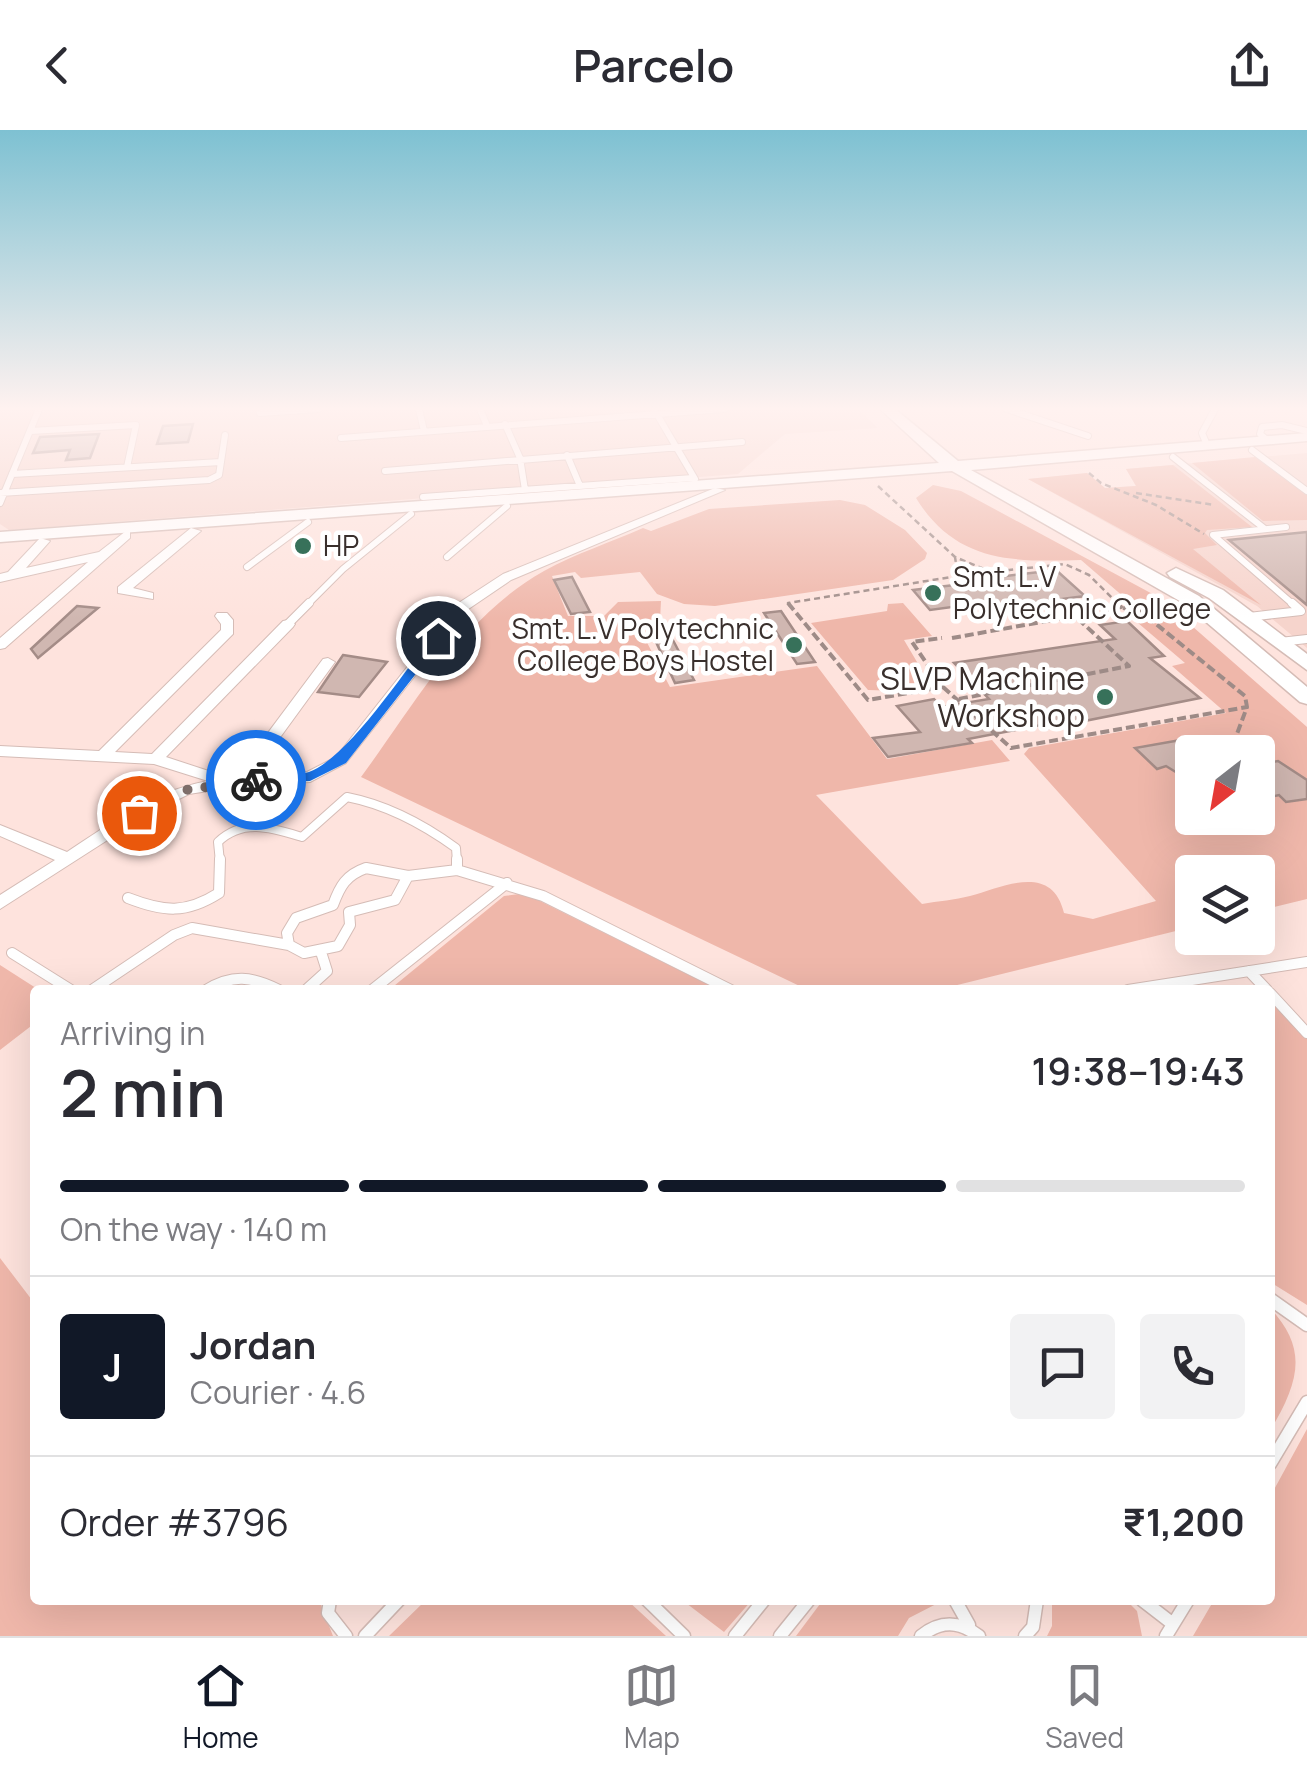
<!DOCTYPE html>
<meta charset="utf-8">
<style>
body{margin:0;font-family:Manrope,sans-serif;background:#f2f2f3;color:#2b2b33;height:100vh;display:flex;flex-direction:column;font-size:38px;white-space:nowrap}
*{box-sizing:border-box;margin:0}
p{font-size:32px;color:#7c7c81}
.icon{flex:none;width:55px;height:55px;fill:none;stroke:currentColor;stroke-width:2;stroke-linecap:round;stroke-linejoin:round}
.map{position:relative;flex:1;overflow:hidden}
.panel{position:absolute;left:30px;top:855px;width:1245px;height:620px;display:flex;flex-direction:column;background:#fff;border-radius:10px;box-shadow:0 10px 40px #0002}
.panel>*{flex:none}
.needle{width:65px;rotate:211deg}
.controls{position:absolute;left:1175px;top:605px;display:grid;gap:20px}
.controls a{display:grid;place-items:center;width:100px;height:100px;border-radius:10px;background:#fff;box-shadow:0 10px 40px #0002;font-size:50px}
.pin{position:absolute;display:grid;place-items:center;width:85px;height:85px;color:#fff;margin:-42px;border:5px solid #fff;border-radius:50%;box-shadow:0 2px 10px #0007}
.courier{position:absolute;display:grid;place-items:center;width:100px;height:100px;margin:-50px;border:8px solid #1a73e8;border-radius:50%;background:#fff;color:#222;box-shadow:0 2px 12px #0007}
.overview em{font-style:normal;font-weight:600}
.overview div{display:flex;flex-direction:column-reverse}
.overview{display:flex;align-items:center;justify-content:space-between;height:170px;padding:0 30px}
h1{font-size:65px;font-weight:600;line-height:75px}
.bar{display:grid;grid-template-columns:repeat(4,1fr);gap:15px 10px;align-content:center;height:120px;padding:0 30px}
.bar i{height:12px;border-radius:8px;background:#e1e1e2}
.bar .active{background:#111827}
.bar p{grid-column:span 4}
.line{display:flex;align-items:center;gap:25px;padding:0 30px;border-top:2px solid #e1e1e2}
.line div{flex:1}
.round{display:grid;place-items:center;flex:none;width:105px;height:105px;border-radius:10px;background:#f2f2f3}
header{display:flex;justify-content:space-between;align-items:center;height:130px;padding:0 30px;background:#fff;font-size:45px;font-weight:600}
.menu{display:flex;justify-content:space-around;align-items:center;height:140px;border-top:2px solid #e1e1e2;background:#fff;font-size:28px;color:#7c7c81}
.menu a{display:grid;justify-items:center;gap:5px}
.menu .active{color:#111827}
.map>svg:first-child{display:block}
.built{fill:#f6d4cc}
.green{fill:#efb7aa;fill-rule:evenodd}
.building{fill:#d0b7b1;stroke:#a48c87;stroke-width:2.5}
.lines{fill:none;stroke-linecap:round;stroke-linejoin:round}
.service-far3-casing{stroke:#d5bcb6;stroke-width:8}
.service-far2-casing{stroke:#d5bcb6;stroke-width:10}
.service-far1-casing{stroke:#d5bcb6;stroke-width:12}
.service-casing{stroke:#d5bcb6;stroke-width:15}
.minor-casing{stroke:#d5bcb6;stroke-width:2}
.primary-casing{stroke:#d5bcb6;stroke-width:3}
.path-far1{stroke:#9e8b87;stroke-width:2.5;stroke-dasharray:6 4;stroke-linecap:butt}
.path{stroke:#9e8b87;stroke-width:4;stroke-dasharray:9 4;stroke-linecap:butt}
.service-far3{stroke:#fff;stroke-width:6}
.service-far2{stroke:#fff;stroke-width:8}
.service-far1{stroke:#fff;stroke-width:10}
.service{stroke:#fff;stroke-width:12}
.minor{fill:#fff;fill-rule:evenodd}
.primary{fill:#fff;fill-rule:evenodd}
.route{fill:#1a73e8}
.done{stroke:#7e6e6a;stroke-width:10;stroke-dasharray:0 18}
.poi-dot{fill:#37715a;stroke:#fff;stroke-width:4}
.labels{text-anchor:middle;stroke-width:9;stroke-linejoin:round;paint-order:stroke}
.far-poi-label{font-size:28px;fill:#392f2c;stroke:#fff;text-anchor:start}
.poi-label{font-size:32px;fill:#392f2c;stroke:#fff;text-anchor:end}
</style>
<header><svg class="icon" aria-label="back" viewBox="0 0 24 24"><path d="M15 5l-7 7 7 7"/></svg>Parcelo<svg class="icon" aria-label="share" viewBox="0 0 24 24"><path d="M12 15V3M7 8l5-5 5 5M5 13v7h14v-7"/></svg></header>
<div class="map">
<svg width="1307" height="1506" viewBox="0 0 1307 1506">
<rect width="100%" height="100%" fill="#fee3dd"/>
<!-- built -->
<path class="built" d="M 0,279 L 858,279 L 878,298 L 785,304 L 738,344 L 9,400 L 0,394 Z
M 1307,323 L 1307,518 L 1257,476 L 1028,349 L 1087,343 L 1105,358 L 1136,356 L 1126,339 Z"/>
<!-- green -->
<path class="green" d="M 1255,327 L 1307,365 L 1307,390 L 1263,391 L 1192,333 Z
M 1173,335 L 1252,397 L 1207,400 L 1205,403 L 1217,415 L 1193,419 L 1261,475 L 1028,349 L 1087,343 L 1105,358 L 1136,356 L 1126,339 Z
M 933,355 L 961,361 L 1160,468 L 1307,597 L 1307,769 L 1258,781 L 1258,742 L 1192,742 L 1192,797 L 937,860 L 808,860 L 361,647 C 415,574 463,486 544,441 C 575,424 611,412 643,398 L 651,401 L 709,379 L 840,370 L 865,375 L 905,400 L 927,423 L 925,429 L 893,450 L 715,476 L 684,474 L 657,464 L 640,442 L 581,448 L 575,442 L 552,446 L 568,486 L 604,486 L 618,472 L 661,471 L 660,490 L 639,497 L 670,557 L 817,536 L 887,629 L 992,610 L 1010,631 L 816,665 L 922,774 C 938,771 955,770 970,766 C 1003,757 1052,732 1064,783 L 1093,789 L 1156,771 L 1024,624 L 1029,618 L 1226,583 L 1172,536 L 1185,533 L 1131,487 L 1132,474 L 1081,430 C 1013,432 956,433 916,368 ZM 1192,622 L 1258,622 L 1258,688 L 1192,688 Z
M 903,473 L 932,506 L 904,510 L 930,554 L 902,561 L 868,560 L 811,493 L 887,481 L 888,474 Z
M 519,764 L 528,765 L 719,860 L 389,860 L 504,766 Z
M 0,835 L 39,860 L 35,860 L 35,893 L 0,920 Z
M 1270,867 L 1307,904 L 1307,1175 L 1270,1152 Z
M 0,1128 L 35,1174 L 35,1470 L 319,1470 L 333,1506 L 0,1506 Z
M 1270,1178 C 1307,1218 1301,1249 1270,1301 Z
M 1307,1299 L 1307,1506 L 1193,1506 L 1214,1470 L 1270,1470 L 1270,1367 Z
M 426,1470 L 627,1470 L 666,1506 L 389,1506 Z
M 682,1470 L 752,1470 L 724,1502 Z
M 823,1470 L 944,1470 L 909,1488 L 898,1506 L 796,1506 Z
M 1052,1470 L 1126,1470 L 1137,1481 L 1142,1506 L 1047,1506 L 1052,1496 Z"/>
<!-- building -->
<path class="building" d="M 193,294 L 188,312 L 157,314 L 163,296 Z
M 99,304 L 90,328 L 66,330 L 70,320 L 33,323 L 40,307 Z
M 1307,402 L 1307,475 L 1229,410 L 1287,404 Z
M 1056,440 L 1085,466 L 994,478 L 989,472 L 930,480 L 913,460 L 971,453 L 964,446 L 985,443 L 990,448 Z
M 572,447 L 590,482 L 571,484 L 554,450 Z
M 77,476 L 98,478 L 38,528 L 31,519 Z
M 781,481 L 815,532 L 797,534 L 764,483 Z
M 1127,491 L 1164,526 L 1150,528 L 1200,568 L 1044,599 L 1041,595 L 968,609 L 972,613 L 888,627 L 873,608 L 920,602 L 897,576 L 934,569 L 941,577 L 989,569 L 954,533 L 1115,509 L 1100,495 Z
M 666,497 L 694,550 L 675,553 L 650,499 Z
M 343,525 L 387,532 L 359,567 L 318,562 Z
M 1192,608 L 1192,652 L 1166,636 L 1157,639 L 1135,618 Z
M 1278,631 L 1307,650 L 1307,669 L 1286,672 L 1279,665 L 1266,668 L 1258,662 L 1258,635 Z"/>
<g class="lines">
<defs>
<path id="service-far3" d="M 419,279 L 424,301
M 480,279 L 487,296
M 1007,279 L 1088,306
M 655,281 L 695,349
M 260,283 L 318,279
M 505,294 L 520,328 L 525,360
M 30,301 L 136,295 L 127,337
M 341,308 L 724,279
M 1267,310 L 1260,304 L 1262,297 L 1282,295 L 1307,301
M 1207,315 L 1202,303 L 1215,279
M 1252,320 L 1307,361
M 567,325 L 580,356
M 1173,327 L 1265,399
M 385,341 L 742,312
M 12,344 L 221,332
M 0,363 L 209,350 L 219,345 L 225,305
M 423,367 L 693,348
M 0,373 L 39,279
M 1286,397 L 1213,405 L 1295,476
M 447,427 L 507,376
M 247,437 L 308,392
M 306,476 L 343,439 L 411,384"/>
<path id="service-far2" d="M 1249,487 L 1301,481 L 1292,473
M 288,494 L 309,473
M 1280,512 L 1307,509
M 220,732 L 218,712 C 243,688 272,698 302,707 L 347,667 C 388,675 423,694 456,718 L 457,732"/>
<path id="service-far1" d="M 457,729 L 457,740
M 366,738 L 408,746 L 395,770 L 349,782 L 350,795 L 338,816 L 304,823 L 289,815 L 287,803 L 296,788 L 333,775 C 340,756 346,745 366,738 Z
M 408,746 L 457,740 L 543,766 L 731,860
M 128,768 C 164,782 186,784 219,763 L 220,729
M 12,823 L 71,860
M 1249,841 L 1267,860
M 92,860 L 174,805 L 192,798 L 289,815
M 206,860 C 232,844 252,846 279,860
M 306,860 L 327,841 L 321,822
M 372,860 L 507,753
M 1128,860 L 1307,832
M 1270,863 L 1307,903"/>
<path id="service" d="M 1270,1169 L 1307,1195
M 1270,1334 L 1307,1272
M 330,1470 L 328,1483 L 346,1506
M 647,1470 L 684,1506
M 955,1470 L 969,1495
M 1142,1470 L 1173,1494
M 365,1506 L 399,1470
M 735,1506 L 764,1470
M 780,1506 L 809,1470
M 921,1506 C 941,1490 959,1491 979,1506
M 1025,1506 L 1033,1497 L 1037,1470
M 1166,1506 L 1188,1470"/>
<path id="minor" d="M 715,358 L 725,360 L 511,450 L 467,480 L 346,633 L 310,652 L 240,656 L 189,664 L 145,686 L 0,779 L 0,765 L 55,730 L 0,706 L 0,695 L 67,722 C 111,693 155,660 208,651 L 154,634 L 0,626 L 0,616 L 99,621 L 221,500 L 221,494 L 215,486 L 217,483 L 227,483 L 233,490 L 233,504 L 115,622 L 152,624 L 283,491 L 288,490 L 295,494 L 293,497 L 166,627 L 230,648 L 235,647 L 323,529 L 328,528 L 335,532 L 252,646 L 307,642 L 336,627 L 457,474 L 503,444 Z
M 191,398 L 201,401 L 133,458 L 153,463 L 153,469 L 118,463 L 118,457 Z
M 126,401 L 130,402 L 130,408 L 5,518 L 0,519 L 0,508 L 88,432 L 0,452 L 0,444 L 8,442 L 40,408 L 50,411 L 26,438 L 99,422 Z"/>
<path id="primary" d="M 880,279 L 895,279 L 958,331 L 1307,303 L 1307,311 L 971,340 L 1199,466 L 1307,557 L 1307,574 L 1300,572 L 1185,474 L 952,341 L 0,412 L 0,402 L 939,333 Z
M 1176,438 L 1223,460 L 1307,524 L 1307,540 L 1209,468 L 1170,447 L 1167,443 Z"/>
</defs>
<!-- service-far3 casing -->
<use href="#service-far3" class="service-far3-casing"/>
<!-- service-far2 casing -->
<use href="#service-far2" class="service-far2-casing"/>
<!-- service-far1 casing -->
<use href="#service-far1" class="service-far1-casing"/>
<!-- service casing -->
<use href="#service" class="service-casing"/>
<!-- minor casing -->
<use href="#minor" class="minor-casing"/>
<!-- primary casing -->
<use href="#primary" class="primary-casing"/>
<!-- path-far1 -->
<path class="path-far1" d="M 1089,343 L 1101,353 L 1156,375 L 1204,404
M 878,356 L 955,427 L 991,442 L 1065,434 L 1089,445 L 1120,476
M 1136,363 L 1215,375
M 790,476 L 788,473 L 958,446 L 955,427"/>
<!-- path -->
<path class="path" d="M 788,473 L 868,570 L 943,557 L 912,512 L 942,508
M 1123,478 L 1140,481 L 1245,566 L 1247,577 L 1231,620
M 952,508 L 1075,486
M 943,557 L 1011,618 L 1247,577
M 959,569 L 1129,536 L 1075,486 L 1121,477 L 1117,473"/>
<!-- service-far3 -->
<use href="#service-far3" class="service-far3"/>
<!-- service-far2 -->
<use href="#service-far2" class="service-far2"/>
<!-- service-far1 -->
<use href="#service-far1" class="service-far1"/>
<!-- service -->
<use href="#service" class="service"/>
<!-- minor -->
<use href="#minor" class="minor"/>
<!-- primary -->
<use href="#primary" class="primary"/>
</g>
<!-- sky -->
<linearGradient id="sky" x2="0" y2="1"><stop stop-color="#7ec1d2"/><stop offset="0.57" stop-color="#fff2f0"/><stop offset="1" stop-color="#fff2f0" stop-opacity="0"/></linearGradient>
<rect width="1307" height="489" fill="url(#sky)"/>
<!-- route -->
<path class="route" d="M 433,505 L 444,508 L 346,633 L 310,651 L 251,653 L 249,650 C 265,638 290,648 309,642 C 349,627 405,540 433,505 Z"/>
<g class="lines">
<!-- done -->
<path class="done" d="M 139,683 L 185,660 L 256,650"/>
</g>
<!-- markers -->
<g class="poi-dot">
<circle cx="303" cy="416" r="10"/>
<circle cx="933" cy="463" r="10"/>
<circle cx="794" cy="515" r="10"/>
<circle cx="1105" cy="567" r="10"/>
</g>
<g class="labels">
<!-- far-poi labels -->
<g class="far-poi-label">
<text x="323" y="426">HP</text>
<text x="953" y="457">Smt. L.V<tspan x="953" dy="32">Polytechnic College</tspan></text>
<text x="774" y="509" text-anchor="end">Smt. L.V Polytechnic<tspan x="774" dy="32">College Boys Hostel</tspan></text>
</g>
<!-- poi labels -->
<g class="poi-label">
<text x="1085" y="560">SLVP Machine<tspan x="1085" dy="37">Workshop</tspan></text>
</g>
</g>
</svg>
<div class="controls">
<a><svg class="needle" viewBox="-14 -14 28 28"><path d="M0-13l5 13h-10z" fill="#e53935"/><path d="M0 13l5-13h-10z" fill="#7c7c81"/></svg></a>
<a><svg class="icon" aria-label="layers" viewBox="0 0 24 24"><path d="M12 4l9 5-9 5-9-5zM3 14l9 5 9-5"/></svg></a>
</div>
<div class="pin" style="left:139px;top:683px;background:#ea580c"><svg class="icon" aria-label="bag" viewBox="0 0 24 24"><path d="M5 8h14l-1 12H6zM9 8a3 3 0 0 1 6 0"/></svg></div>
<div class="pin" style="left:438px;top:508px;background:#1f2937"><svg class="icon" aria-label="home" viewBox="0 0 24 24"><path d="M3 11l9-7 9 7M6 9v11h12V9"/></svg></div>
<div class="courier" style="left:256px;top:650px"><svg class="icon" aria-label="bike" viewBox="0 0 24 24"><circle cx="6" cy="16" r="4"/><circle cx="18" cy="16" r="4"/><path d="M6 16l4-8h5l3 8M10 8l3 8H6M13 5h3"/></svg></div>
<section class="panel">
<div class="overview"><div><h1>2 min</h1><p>Arriving in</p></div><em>19:38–19:43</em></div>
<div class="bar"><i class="active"></i><i class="active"></i><i class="active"></i><i></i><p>On the way · 140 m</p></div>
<div class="line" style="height:180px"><b class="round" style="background:#111827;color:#fff">J</b><div><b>Jordan</b><p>Courier · 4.6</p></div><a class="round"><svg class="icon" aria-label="chat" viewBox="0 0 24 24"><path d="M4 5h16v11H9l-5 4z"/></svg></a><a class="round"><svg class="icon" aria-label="phone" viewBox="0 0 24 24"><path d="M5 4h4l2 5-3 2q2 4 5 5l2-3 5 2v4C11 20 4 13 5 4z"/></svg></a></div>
<div class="line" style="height:130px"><div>Order #3796</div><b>₹1,200</b></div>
</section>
</div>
<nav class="menu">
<a class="active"><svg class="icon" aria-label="home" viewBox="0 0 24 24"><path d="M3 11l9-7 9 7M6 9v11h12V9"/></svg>Home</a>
<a><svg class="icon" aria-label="map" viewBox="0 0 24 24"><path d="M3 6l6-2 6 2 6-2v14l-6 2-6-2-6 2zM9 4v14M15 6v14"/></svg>Map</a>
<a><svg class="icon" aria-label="saved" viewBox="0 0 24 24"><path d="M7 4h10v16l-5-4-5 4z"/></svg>Saved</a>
</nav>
